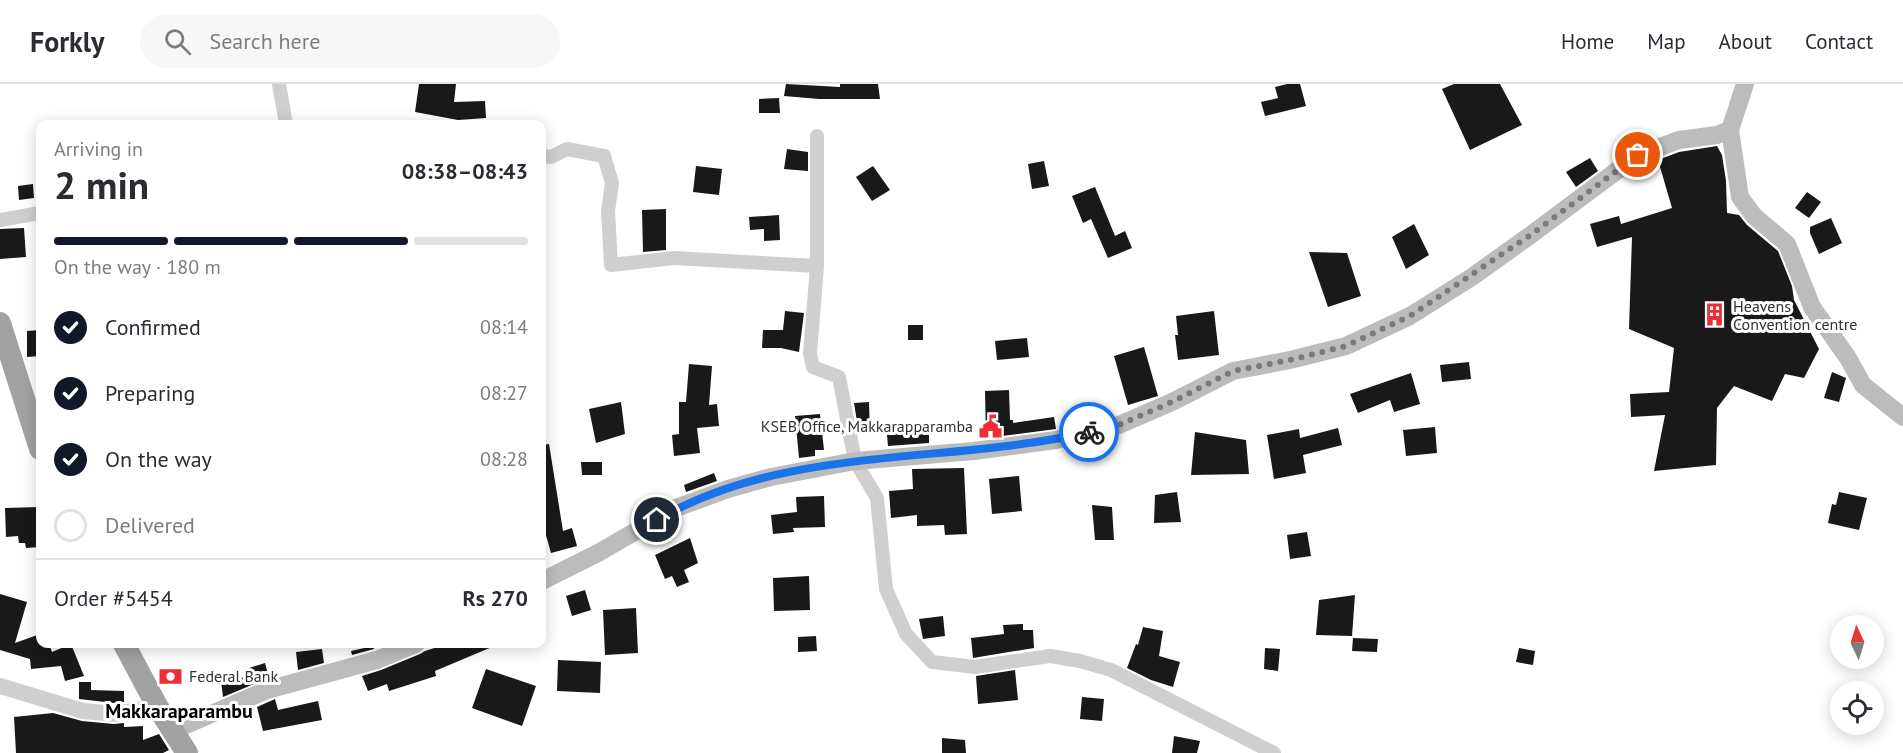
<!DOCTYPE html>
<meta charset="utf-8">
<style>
body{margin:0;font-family:"PT Sans",sans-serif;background:#f7f7f7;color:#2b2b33;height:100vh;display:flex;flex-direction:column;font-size:22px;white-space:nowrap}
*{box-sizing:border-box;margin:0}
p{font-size:20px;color:#7c7c81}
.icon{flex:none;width:33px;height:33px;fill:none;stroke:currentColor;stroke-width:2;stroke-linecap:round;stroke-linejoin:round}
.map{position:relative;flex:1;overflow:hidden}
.side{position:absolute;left:36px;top:36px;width:510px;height:528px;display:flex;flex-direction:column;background:#fff;border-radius:12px;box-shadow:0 3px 15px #0003}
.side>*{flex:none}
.needle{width:39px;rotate:356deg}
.controls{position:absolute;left:1830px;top:531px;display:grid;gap:12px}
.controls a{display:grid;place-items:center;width:54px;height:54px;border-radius:50%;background:#fff;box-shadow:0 3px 15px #0003;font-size:30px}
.pin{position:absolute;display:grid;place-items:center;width:51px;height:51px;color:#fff;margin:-26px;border:3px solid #fff;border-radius:50%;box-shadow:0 2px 6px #0007}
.courier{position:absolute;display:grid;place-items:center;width:60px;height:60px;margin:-30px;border:4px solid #1a73e8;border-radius:50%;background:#fff;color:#222;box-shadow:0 2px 8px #0007}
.headline em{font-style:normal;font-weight:800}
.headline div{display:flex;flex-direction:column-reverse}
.headline{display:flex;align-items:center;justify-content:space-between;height:102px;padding:0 18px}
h1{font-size:39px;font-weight:800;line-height:45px}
.bar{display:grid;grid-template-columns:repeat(4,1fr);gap:9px 6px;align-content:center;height:72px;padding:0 18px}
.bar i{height:8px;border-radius:4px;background:#e1e1e2}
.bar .current{background:#111827}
.bar p{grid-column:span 4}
.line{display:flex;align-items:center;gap:15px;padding:0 18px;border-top:2px solid #e1e1e2}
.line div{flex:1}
ol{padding:0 18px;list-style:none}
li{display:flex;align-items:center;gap:18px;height:66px}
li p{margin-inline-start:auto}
li .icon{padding:6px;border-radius:50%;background:#111827;color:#fff;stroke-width:4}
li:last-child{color:#7c7c81}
li i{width:33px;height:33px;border:3px solid #e1e1e2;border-radius:50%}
header{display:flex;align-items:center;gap:36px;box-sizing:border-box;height:84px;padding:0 30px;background:#fff;border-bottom:2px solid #e1e1e2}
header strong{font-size:28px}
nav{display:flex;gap:33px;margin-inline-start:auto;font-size:21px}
.search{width:420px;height:54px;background:#f7f7f7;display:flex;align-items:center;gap:15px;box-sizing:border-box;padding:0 21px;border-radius:33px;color:#7c7c81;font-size:22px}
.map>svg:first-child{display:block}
.building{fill:#191919}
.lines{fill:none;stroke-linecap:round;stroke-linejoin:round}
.minor{stroke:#cfcfcf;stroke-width:14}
.tertiary{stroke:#cfcfcf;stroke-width:16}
.secondary{stroke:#bcbcbc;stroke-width:18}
.trunk{stroke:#a2a2a2;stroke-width:22}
.done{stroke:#7a7a7a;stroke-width:6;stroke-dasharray:0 10.8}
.route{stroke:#1a73e8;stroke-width:8}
.labels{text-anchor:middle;stroke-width:6;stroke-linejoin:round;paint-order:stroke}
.poi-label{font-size:16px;fill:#323232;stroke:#fff;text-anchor:start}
.quarter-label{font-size:20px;font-weight:bold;fill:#000;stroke:#fff}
</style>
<header>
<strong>Forkly</strong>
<div class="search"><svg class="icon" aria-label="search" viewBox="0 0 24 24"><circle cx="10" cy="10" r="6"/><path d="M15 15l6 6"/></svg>Search here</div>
<nav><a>Home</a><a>Map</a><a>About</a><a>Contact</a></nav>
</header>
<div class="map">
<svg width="1903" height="669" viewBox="0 0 1903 669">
<rect width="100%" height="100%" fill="#fff"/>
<!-- building -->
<path class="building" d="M 419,0 L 456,0 L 454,18 L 485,17 L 486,34 L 458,36 L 415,28 Z
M 786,0 L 840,3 L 840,0 L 878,0 L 880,15 L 819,15 L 784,12 Z
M 1287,0 L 1300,0 L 1306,22 L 1265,32 L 1261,18 L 1278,14 L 1275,3 Z
M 1454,0 L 1500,0 L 1522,41 L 1470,66 L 1442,5 Z
M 779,14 L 780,29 L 759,29 L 759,15 Z
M 1717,62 L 1722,71 L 1726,97 L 1727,129 L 1739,131 L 1747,141 L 1778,167 L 1792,202 L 1794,216 L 1819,265 L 1804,294 L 1785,290 L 1772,317 L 1734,302 L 1717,324 L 1716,381 L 1654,387 L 1665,331 L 1631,333 L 1630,310 L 1669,308 L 1674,264 L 1629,245 L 1632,153 L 1597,163 L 1590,140 L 1619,132 L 1621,140 L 1672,124 L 1658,76 L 1679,68 Z
M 787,65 L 808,68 L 808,87 L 784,85 Z
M 1590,74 L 1598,87 L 1576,103 L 1566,88 Z
M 1044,77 L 1049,102 L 1032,105 L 1028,80 Z
M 696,82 L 722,85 L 719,111 L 693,108 Z
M 873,82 L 890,106 L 872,117 L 856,93 Z
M 33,100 L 34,114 L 19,116 L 18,102 Z
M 1095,103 L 1115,152 L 1125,147 L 1132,164 L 1108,174 L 1091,135 L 1083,139 L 1072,112 Z
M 1807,108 L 1821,118 L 1809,134 L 1795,124 Z
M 666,125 L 666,166 L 643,168 L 642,126 Z
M 779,131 L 780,156 L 764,157 L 764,145 L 750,146 L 749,133 Z
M 1831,134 L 1842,159 L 1819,170 L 1810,149 L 1810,143 Z
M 1414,140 L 1429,171 L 1406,185 L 1392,153 Z
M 24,144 L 26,173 L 0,175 L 0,145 Z
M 1309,168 L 1347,169 L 1361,212 L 1328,223 Z
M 785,227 L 804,229 L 799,268 L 781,264 L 762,264 L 763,246 L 783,246 Z
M 1214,227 L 1219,271 L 1178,276 L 1175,251 L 1178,251 L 1176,232 Z
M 908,241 L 923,241 L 923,256 L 908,256 Z
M 40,246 L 40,272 L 27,273 L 27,247 Z
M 1027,254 L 1029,273 L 997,276 L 995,257 Z
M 1144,263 L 1158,312 L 1128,321 L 1114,272 Z
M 1469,278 L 1471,295 L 1442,298 L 1440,281 Z
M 689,280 L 712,282 L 709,321 L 717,320 L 719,342 L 697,344 L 700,369 L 674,372 L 672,351 L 679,350 L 679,318 L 686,318 Z
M 1832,288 L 1846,294 L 1839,318 L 1824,314 Z
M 1411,289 L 1420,320 L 1394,328 L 1390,316 L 1358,329 L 1350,310 Z
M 1009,306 L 1010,336 L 1013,336 L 1013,339 L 1054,333 L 1056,345 L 986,354 L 985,307 Z
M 621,318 L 625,350 L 596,359 L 589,325 Z
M 869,318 L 870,350 L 859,350 L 854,319 Z
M 820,330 L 824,366 L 815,366 L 815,372 L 799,374 L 795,332 Z
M 907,339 L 908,346 L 929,345 L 929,359 L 888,362 L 886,340 Z
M 1435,343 L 1437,369 L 1406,372 L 1403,346 Z
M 1338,344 L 1342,361 L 1303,371 L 1306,389 L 1274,395 L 1267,351 L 1299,345 L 1300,354 Z
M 1195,348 L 1246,356 L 1249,390 L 1191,391 Z
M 549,360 L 563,447 L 572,444 L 577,462 L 551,469 L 544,444 L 542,444 L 542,361 Z
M 581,378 L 602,378 L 602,391 L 582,391 Z
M 964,384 L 967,450 L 945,451 L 944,441 L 917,442 L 917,431 L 891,434 L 889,407 L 913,405 L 912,385 Z
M 714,389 L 717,397 L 686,408 L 684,401 Z
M 1019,392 L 1022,427 L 992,430 L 989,395 Z
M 1177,408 L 1181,438 L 1154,439 L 1155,411 Z
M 1839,408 L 1867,414 L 1859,446 L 1828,439 L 1832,420 L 1836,421 Z
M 824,412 L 825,443 L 793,444 L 794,448 L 773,450 L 771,431 L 797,428 L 796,413 Z
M 1092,421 L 1112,423 L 1114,456 L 1095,456 Z
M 40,423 L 40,463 L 26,464 L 25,459 L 19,459 L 18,452 L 6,453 L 5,424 Z
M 1307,448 L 1311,472 L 1290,475 L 1287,451 Z
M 690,454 L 698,479 L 684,486 L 689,498 L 677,503 L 672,492 L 665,495 L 655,471 Z
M 809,492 L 810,526 L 774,527 L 773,494 Z
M 585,506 L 591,526 L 572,532 L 566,512 Z
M 0,510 L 27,518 L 15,559 L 40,550 L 40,560 L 49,560 L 52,568 L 71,560 L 84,592 L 65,597 L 61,582 L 31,585 L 30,575 L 0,566 Z
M 1355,511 L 1352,552 L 1316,551 L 1319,516 Z
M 636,524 L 638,569 L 605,571 L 603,526 Z
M 943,532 L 945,552 L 923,555 L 919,535 Z
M 1023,540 L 1023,546 L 1033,546 L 1034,564 L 973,574 L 971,554 L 1004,550 L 1003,541 Z
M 1143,543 L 1163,547 L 1159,572 L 1180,578 L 1173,603 L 1151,596 L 1127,584 L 1136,560 L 1138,561 Z
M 816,552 L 817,567 L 798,568 L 798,553 Z
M 1353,554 L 1378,555 L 1377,568 L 1352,567 Z
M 447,560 L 499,560 L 435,587 L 436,592 L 389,607 L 387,600 L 368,607 L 362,592 L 381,586 L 420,570 L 425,567 Z
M 373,562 L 374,565 L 352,571 L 351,567 Z
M 1265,564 L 1280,565 L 1278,587 L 1264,585 Z
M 1519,564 L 1535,567 L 1533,581 L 1516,578 Z
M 322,565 L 324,579 L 298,586 L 296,568 Z
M 558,576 L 601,578 L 600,609 L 557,607 Z
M 265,579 L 269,594 L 223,613 L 221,597 L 247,593 L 246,585 Z
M 486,585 L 536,602 L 522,642 L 472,624 Z
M 1015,586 L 1018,616 L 978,620 L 976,592 Z
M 79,598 L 91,598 L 91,606 L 124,607 L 124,618 L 114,619 L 79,615 Z
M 1082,613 L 1104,615 L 1102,637 L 1080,635 Z
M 275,615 L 278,626 L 318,617 L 322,636 L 263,647 L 257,623 Z
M 53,629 L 82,637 L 114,640 L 124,639 L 124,643 L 143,642 L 143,656 L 159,650 L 169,666 L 163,669 L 16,669 L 14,633 Z
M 1174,652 L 1200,657 L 1197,669 L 1172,669 Z
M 942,654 L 965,656 L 966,669 L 942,669 Z"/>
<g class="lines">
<!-- minor -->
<path class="minor" d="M 279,0 L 286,40
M 542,72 L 551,73 L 567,65 L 604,72 L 612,99 L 608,127 L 611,181 L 674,174 L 817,182 L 810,270 L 813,283 L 839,293 L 855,377 L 877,414 L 886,505 L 906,550 L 932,578 L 975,583 L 1050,572 L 1080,577 L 1111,586 L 1274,669
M 0,136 L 40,129
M 817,182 L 817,52"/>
<!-- tertiary -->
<path class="tertiary" d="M 0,602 L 83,627 L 115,630 L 157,622"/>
<!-- secondary -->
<path class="secondary" d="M 1745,0 L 1730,46 L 1740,113 L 1754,132 L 1787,160 L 1812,223 L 1848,274 L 1863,301 L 1903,333
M 542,497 L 598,469 L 676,424 L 728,405 L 771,393 L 855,377 L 974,367 L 1056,356 L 1119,341 L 1172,318 L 1233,287 L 1290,276 L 1346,262 L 1410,232 L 1472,193 L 1532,150 L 1638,71 L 1679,56 L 1717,51 L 1730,46
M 172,647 L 267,606 L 377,576 L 416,560"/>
<!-- trunk -->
<path class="trunk" d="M 0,239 L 40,365
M 124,560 L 157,622 L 187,669"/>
</g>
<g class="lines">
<!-- done -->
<path class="done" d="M 1089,348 L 1119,341 L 1172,318 L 1233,287 L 1290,276 L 1346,262 L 1410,232 L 1532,150 L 1638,71"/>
<!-- route -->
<path class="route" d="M 657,436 C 786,360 948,381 1089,348"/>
</g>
<!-- icons -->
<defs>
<symbol id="building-bare" viewBox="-9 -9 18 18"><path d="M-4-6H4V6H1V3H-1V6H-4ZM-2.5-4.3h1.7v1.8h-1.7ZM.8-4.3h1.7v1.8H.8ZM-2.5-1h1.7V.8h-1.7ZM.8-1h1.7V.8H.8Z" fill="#f12c39" stroke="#fff" stroke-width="2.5" paint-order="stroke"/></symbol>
<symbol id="civic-bare" viewBox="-9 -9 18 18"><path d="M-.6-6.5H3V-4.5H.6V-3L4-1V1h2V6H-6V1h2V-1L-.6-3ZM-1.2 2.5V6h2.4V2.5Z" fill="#f12c39" stroke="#fff" stroke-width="2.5" paint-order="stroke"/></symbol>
<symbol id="bank-bare" viewBox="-9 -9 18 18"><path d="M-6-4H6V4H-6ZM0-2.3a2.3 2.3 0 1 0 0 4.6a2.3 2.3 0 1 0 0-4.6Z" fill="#f12c39" stroke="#fff" stroke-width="2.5" paint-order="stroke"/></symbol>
</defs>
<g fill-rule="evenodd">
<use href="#building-bare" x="1698" y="214" width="33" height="33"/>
<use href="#civic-bare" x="974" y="326" width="33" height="33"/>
<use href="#bank-bare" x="154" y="576" width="33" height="33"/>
</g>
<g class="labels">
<!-- poi labels -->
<g class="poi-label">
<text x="1733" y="228">Heavens<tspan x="1733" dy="18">Convention centre</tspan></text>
<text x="973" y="348" text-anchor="end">KSEB Office, Makkarapparamba</text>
<text x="189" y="598">Federal Bank</text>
</g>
<!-- quarter labels -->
<g class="quarter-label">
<text x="179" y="634">Makkaraparambu</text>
</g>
</g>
</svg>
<div class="controls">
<a><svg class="needle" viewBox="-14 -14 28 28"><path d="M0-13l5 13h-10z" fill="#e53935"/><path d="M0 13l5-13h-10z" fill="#7c7c81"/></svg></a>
<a><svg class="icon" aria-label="locate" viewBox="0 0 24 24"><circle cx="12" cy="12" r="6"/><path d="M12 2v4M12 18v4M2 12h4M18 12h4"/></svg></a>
</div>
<div class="pin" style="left:1638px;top:71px;background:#ea580c"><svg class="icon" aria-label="bag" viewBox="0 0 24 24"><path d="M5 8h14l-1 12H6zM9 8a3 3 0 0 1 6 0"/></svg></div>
<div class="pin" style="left:657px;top:436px;background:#1f2937"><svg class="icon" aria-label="home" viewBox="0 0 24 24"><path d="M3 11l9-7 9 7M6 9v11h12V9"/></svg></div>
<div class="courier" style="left:1089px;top:348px"><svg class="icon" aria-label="bike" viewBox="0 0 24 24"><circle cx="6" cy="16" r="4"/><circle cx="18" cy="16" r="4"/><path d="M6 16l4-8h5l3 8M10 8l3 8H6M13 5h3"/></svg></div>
<section class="side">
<div class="headline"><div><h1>2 min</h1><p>Arriving in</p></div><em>08:38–08:43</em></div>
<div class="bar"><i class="current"></i><i class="current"></i><i class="current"></i><i></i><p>On the way · 180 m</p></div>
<ol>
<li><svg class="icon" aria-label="check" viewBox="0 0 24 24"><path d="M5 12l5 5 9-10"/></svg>Confirmed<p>08:14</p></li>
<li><svg class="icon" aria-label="check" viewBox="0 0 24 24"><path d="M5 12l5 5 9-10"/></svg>Preparing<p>08:27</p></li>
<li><svg class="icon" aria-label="check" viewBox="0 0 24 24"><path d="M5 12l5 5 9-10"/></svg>On the way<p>08:28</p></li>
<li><i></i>Delivered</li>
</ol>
<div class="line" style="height:78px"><div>Order #5454</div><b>Rs 270</b></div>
</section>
</div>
